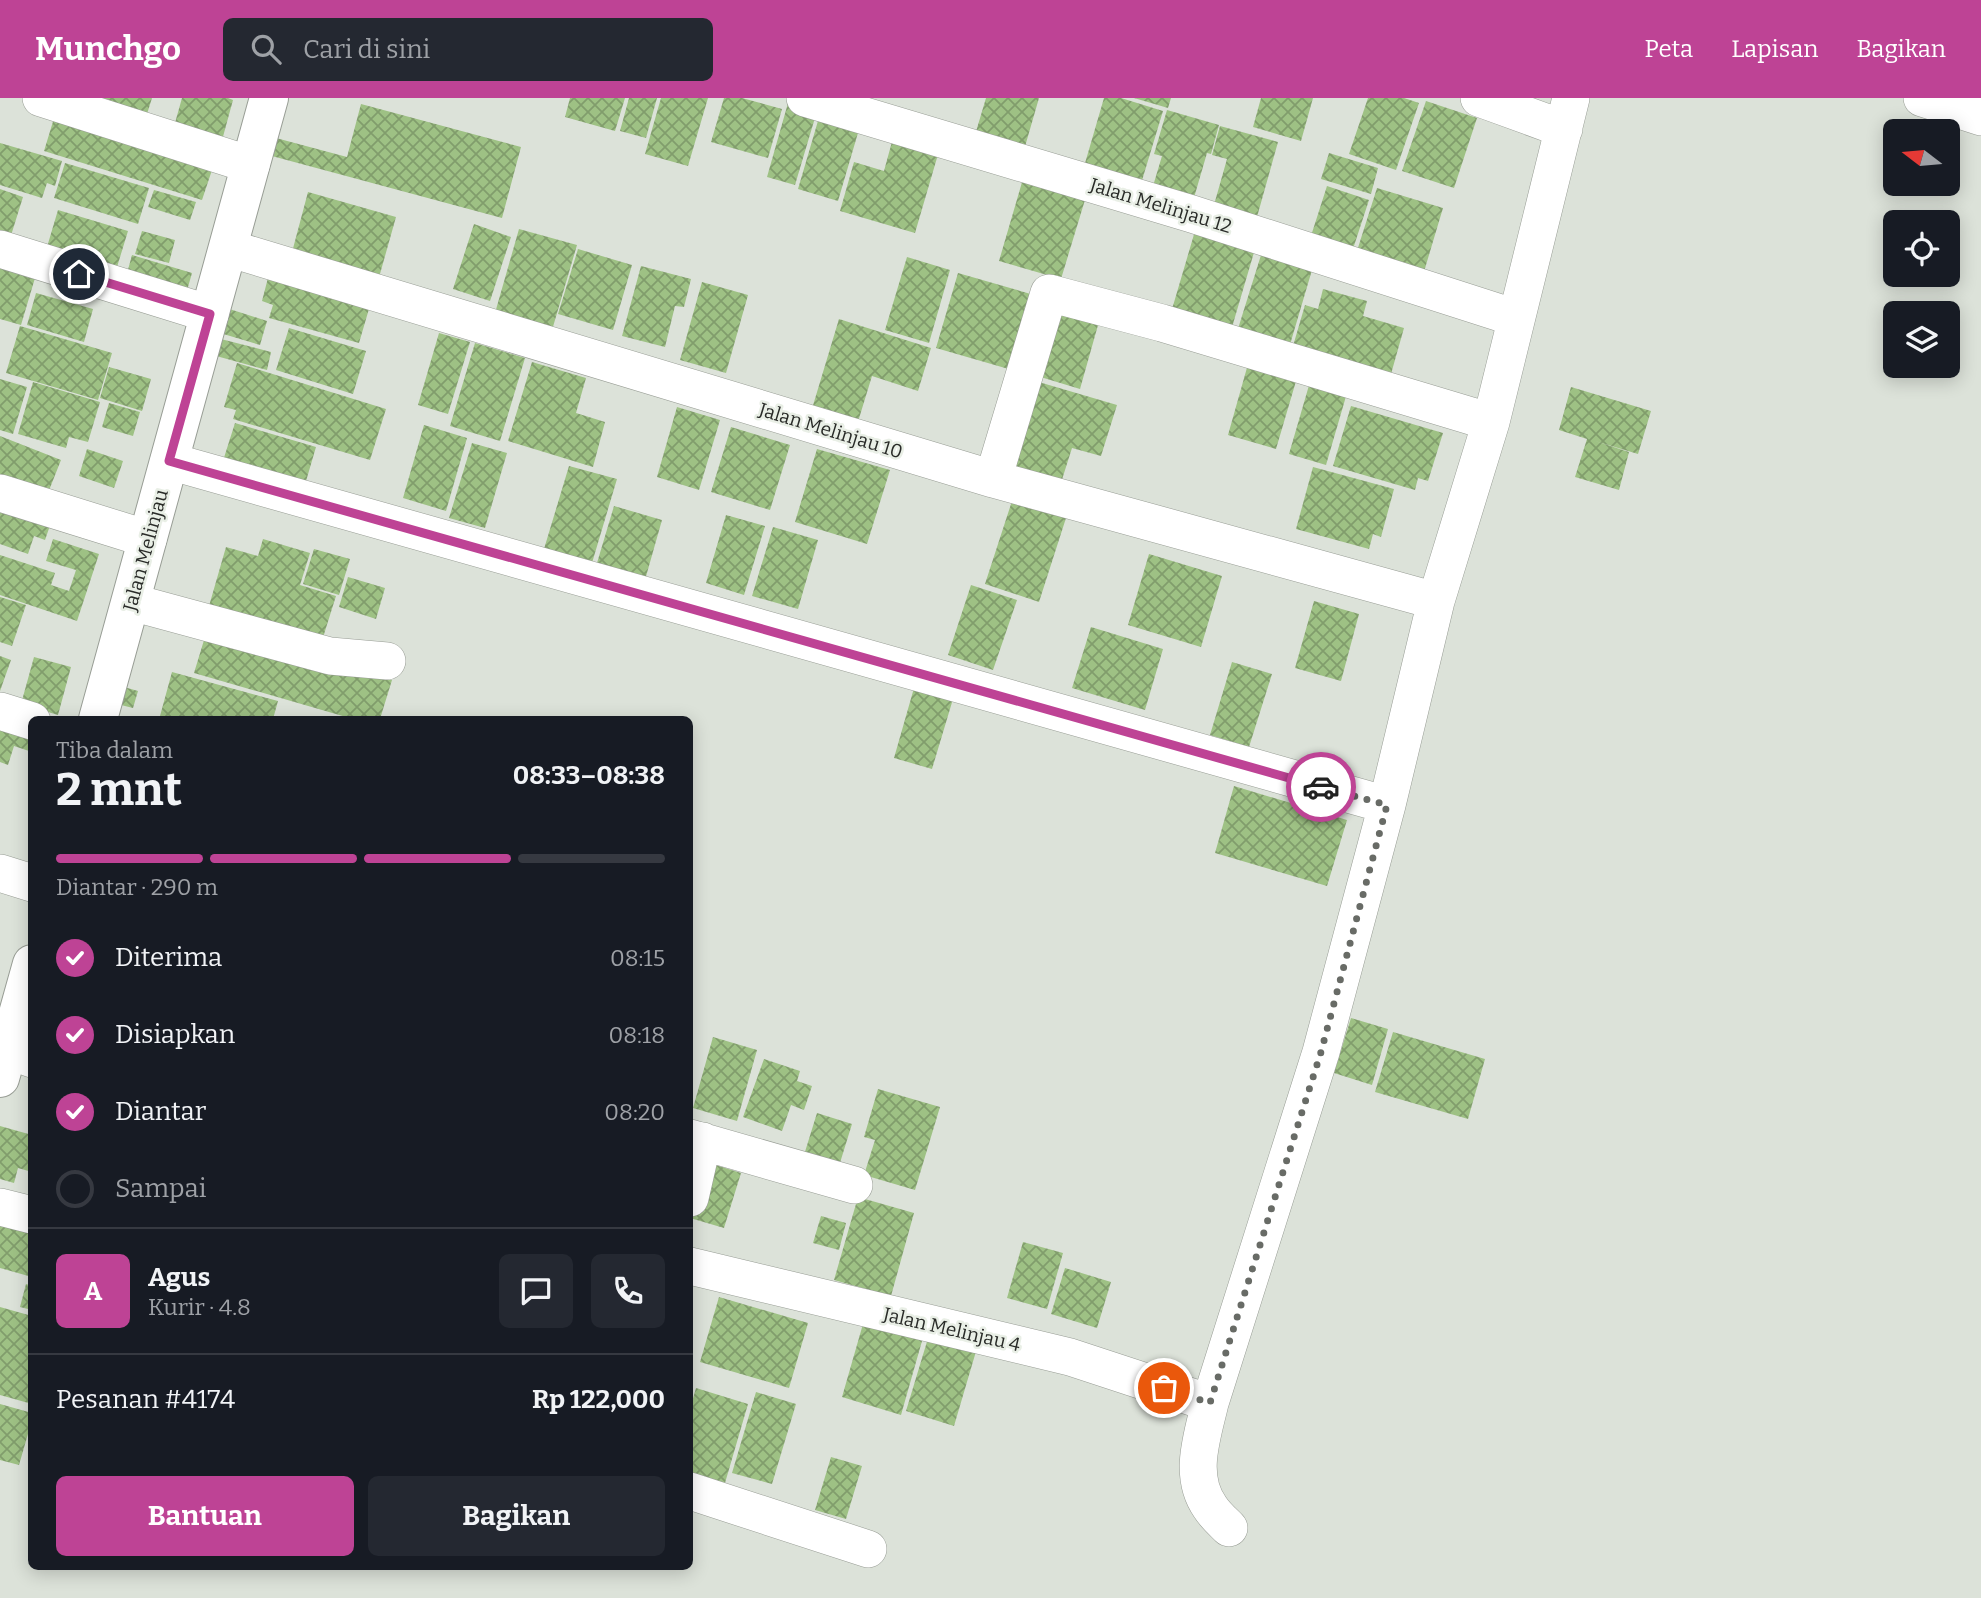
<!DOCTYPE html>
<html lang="id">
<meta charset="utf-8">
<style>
body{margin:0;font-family:Bitter,serif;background:#242831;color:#f1f3f6;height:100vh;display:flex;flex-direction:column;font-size:26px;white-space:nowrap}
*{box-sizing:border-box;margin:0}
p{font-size:23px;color:#9ea1a6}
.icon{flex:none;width:38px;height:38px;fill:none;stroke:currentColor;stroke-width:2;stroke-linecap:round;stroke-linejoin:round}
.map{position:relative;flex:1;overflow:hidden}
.sheet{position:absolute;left:28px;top:618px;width:665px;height:854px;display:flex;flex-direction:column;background:#171b24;border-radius:10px;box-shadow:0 4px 18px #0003}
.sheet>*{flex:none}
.needle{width:46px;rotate:286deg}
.fabs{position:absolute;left:1883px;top:21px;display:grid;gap:14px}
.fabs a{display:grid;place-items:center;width:77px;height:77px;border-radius:10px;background:#171b24;box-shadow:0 4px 18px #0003;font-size:35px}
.pin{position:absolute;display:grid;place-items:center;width:60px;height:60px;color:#fff;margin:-30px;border:4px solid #fff;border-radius:50%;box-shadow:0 2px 7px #0007}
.courier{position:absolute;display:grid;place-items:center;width:70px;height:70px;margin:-35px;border:5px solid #be4395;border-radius:50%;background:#fff;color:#222;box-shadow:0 2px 9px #0007}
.summary em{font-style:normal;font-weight:700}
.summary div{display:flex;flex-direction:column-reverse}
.summary{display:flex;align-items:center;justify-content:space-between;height:119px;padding:0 28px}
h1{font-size:46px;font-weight:700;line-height:52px}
.bar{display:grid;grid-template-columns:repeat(4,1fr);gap:10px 7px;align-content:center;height:84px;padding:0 28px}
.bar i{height:9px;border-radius:5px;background:#363941}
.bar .on{background:#be4395}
.bar p{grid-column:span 4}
.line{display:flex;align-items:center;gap:18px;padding:0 28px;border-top:2px solid #363941}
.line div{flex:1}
.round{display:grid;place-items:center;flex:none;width:74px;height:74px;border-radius:10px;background:#242831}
ol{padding:0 28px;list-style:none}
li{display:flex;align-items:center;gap:21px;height:77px}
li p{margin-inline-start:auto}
li .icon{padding:7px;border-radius:50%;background:#be4395;color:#fff;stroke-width:4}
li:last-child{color:#9ea1a6}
li i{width:38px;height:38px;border:4px solid #363941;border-radius:50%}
.cta{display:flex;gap:14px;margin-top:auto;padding:14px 28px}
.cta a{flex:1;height:80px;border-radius:10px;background:#be4395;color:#fff;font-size:28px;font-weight:700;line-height:80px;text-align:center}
.cta a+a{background:#242831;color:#f1f3f6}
header{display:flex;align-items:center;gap:42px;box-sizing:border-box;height:98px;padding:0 35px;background:#be4395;color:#fff}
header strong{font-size:33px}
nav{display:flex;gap:38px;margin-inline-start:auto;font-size:24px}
.search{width:490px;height:63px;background:#242831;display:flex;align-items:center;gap:18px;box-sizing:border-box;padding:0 24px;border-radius:10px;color:#9ea1a6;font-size:26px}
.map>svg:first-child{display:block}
.building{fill:url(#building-cross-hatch)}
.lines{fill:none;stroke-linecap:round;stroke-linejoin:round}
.street-casing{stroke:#989d95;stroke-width:38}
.secondary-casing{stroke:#989d95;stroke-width:40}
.street{stroke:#fff;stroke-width:37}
.secondary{stroke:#fff;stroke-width:38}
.done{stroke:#686b66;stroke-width:7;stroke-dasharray:0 12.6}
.route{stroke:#be4395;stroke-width:9}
.labels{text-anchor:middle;stroke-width:5;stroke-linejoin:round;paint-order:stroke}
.street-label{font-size:19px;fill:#292b28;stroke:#e9efe6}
</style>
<header>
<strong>Munchgo</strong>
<div class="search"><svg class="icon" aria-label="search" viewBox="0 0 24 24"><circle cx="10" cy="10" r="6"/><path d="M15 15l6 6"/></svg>Cari di sini</div>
<nav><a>Peta</a><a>Lapisan</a><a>Bagikan</a></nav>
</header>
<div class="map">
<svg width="1981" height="1500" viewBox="0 0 1981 1500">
<defs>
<pattern id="building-cross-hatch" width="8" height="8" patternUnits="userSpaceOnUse" patternTransform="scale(1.75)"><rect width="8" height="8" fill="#9ec184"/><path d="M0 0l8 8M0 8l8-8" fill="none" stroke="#819d6c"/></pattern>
</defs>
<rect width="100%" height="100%" fill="#dce2d9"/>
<!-- building -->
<path class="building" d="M 95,0 L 152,0 L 147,16 Z
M 182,0 L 228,0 L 233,2 L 221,46 L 173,32 Z
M 570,0 L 625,0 L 615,33 L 565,19 Z
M 629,0 L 657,0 L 646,40 L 620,33 Z
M 661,0 L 708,0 L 688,68 L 645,56 Z
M 724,0 L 742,0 L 782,11 L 768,60 L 711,44 Z
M 986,0 L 1039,0 L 1024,52 L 975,37 Z
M 1104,0 L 1121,0 L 1163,13 L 1140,89 L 1083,72 Z
M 1134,0 L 1171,0 L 1168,10 Z
M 1261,0 L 1313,0 L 1301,43 L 1253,29 Z
M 1368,0 L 1404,0 L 1419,5 L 1396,72 L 1349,56 Z
M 1426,3 L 1477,20 L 1454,90 L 1402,73 Z
M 788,5 L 817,13 L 795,87 L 767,79 Z
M 361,6 L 521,49 L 502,120 L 257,54 L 261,36 L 347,59 Z
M 1167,12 L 1219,27 L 1211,56 L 1207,55 L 1191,110 L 1150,98 L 1162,58 L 1154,56 Z
M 820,16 L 860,28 L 838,103 L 798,91 Z
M 55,17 L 214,66 L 202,102 L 44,53 Z
M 1220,28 L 1278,44 L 1255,126 L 1212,114 L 1227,61 L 1212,57 Z
M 893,40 L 939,53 L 915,135 L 840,113 L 854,64 L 884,73 Z
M 0,45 L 62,63 L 55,88 L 47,85 L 42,100 L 0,87 Z
M 1329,55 L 1378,70 L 1371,96 L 1321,81 Z
M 65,65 L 149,90 L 138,126 L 54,100 Z
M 1025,74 L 1088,92 L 1061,181 L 999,163 Z
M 1327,88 L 1369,102 L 1352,154 L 1310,141 Z
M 1377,90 L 1443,110 L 1423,177 L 1356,156 Z
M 0,91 L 23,99 L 8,147 L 0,145 Z
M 154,92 L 196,104 L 190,122 L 148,109 Z
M 308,94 L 396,119 L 378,183 L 291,158 Z
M 58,112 L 128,133 L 117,169 L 47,149 Z
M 474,126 L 511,139 L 490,203 L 453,191 Z
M 519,131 L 577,147 L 550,239 L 493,222 Z
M 142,133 L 175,142 L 169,165 L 135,156 Z
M 1195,133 L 1255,151 L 1230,236 L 1170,218 Z
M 578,151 L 632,167 L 613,232 L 558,216 Z
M 132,157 L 192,175 L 186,196 L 126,179 Z
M 1261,157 L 1312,172 L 1289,250 L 1237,234 Z
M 907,159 L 950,172 L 929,245 L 885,232 Z
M 641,168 L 691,181 L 684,209 L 675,208 L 665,249 L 622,238 Z
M 0,170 L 35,180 L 21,227 L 0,221 Z
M 958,175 L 1034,197 L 1012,272 L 936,250 Z
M 269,176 L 371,204 L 359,245 L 269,220 L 273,207 L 262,203 Z
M 702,184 L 748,197 L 726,275 L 680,262 Z
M 1323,191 L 1367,203 L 1363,218 L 1404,230 L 1391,276 L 1293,248 L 1305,207 L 1318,211 Z
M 36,195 L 93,211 L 84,244 L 27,227 Z
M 217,207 L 267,223 L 260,247 L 210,232 Z
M 1055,207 L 1100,220 L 1080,291 L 1034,277 Z
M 839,221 L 931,250 L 918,293 L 872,278 L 857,327 L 811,314 Z
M 20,228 L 112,255 L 98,302 L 6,275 Z
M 289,230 L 366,253 L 353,296 L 276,272 Z
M 439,235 L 470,244 L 448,316 L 418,307 Z
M 213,239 L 271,254 L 267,272 L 209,256 Z
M 475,245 L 525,260 L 500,343 L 450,328 Z
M 1250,259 L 1299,273 L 1276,351 L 1228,337 Z
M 532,264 L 586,280 L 576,315 L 605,324 L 593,369 L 508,343 Z
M 237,265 L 386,311 L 370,362 L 233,321 L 236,312 L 224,309 Z
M 109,269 L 151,281 L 142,313 L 100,300 Z
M 1312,277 L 1349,288 L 1326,367 L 1289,356 Z
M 0,281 L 27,289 L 13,336 L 0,332 Z
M 1032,282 L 1117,307 L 1101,358 L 1072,350 L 1059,391 L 1005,375 Z
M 33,284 L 100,304 L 88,344 L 69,339 L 66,350 L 18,336 Z
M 1571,289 L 1651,313 L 1638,356 L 1595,343 L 1629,354 L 1619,392 L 1575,379 L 1587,341 L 1559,332 Z
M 109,305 L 140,314 L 133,338 L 102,329 Z
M 1351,308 L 1443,335 L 1428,383 L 1418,380 L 1415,392 L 1333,368 Z
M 677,309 L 720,322 L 699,392 L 657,379 Z
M 235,325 L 316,349 L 304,390 L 222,366 Z
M 424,327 L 467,340 L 446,413 L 403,400 Z
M 731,329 L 790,347 L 770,412 L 711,394 Z
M 0,338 L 61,362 L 46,400 L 0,381 Z
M 472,345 L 507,355 L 485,430 L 449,420 Z
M 87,351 L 123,363 L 114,390 L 79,378 Z
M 817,351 L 890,372 L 867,446 L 795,424 Z
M 569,368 L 617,381 L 592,465 L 544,451 Z
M 1313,369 L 1394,391 L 1381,439 L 1373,436 L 1369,451 L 1296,431 Z
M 0,397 L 54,416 L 45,442 L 34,438 L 28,456 L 0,446 Z
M 1012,403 L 1066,420 L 1039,504 L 985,486 Z
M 614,408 L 662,422 L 643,489 L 594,475 Z
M 726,417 L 765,428 L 744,497 L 706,485 Z
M 773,429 L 818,442 L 798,511 L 752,498 Z
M 53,441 L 99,456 L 77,523 L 0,497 L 0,457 L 55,475 L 51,487 L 69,493 L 76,472 L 46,463 Z
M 263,441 L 310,455 L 300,487 L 336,498 L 320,549 L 207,515 L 226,449 L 258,458 Z
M 314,451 L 350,461 L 339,497 L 303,486 Z
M 1149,456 L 1222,478 L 1201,549 L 1128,527 Z
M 348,479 L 385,490 L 376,521 L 339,509 Z
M 971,487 L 1017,502 L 993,572 L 948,557 Z
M 0,499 L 26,507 L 12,548 L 0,544 Z
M 1314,503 L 1359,516 L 1341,583 L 1295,570 Z
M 208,529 L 392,582 L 380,621 L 353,621 L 194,575 Z
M 1091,529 L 1163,551 L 1145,612 L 1072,590 Z
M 0,558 L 11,562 L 0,593 Z
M 34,559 L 71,569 L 58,617 L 21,606 Z
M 1232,564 L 1272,576 L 1249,649 L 1210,637 Z
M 172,574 L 278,603 L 273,621 L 173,621 L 160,618 Z
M 110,585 L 138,593 L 133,610 L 105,603 Z
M 914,590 L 953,601 L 932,671 L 894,660 Z
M 0,617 L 32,627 L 32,654 L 14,648 L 8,667 L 0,664 Z
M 1234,688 L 1347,722 L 1327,788 L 1215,755 Z
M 1351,920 L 1388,931 L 1372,987 L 1334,975 Z
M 1393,934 L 1485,961 L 1468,1021 L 1375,994 Z
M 713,939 L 757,952 L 737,1023 L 693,1010 Z
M 764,961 L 800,973 L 797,983 L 812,988 L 804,1012 L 791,1007 L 782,1033 L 743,1019 Z
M 878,991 L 940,1009 L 915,1092 L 864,1077 L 875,1042 L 864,1039 Z
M 817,1015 L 852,1026 L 839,1068 L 804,1057 Z
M 0,1028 L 32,1037 L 32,1074 L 18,1070 L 14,1085 L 0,1081 Z
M 706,1064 L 741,1075 L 724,1130 L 690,1120 Z
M 858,1099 L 914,1115 L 891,1198 L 834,1182 Z
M 821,1118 L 846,1125 L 839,1152 L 813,1145 Z
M 0,1124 L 32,1132 L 32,1179 L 0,1170 Z
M 1023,1144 L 1063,1155 L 1047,1211 L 1007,1200 Z
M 1065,1170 L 1111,1184 L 1097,1230 L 1051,1216 Z
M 26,1186 L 32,1188 L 32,1212 L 20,1209 Z
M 719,1199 L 808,1225 L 789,1290 L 700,1264 Z
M 0,1209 L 32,1218 L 32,1306 L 0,1297 Z
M 865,1219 L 924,1236 L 901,1317 L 842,1299 Z
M 929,1237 L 977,1250 L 954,1328 L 906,1313 Z
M 696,1290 L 748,1306 L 725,1385 L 690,1374 L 690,1311 Z
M 756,1294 L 796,1306 L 772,1386 L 732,1375 Z
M 0,1306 L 32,1315 L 32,1322 L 19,1367 L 0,1362 Z
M 831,1359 L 862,1368 L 846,1421 L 815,1412 Z"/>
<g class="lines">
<defs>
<path id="street" d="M 41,0 L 251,67
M 805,0 L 1192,116 L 1516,220
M 1479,0 L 1564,31
M 1922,0 L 1981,19
M 228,150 L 993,381 L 1436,503
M 0,151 L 210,216
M 169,363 L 1387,707
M 993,381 L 1049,195 L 1162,225 L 1491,324
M 0,395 L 148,441
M 131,504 L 330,558 L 387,563
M 0,613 L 32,623
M 0,775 L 32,785
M 8,952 L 32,961
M 690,1040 L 854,1087
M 690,1100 L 703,1043
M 0,1109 L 32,1117
M 690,1168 L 1070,1259 L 1210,1305
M 690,1393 L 868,1451
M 1229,1430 C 1223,1424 1215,1417 1210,1409 C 1188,1378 1202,1339 1210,1305 L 1321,954 L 1387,707 L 1436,503 L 1491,324 L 1571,0"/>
<path id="secondary" d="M 98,621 L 269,0
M 0,980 L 32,866"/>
</defs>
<!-- street casing -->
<use href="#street" class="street-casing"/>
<!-- secondary casing -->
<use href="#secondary" class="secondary-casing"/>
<!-- street -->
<use href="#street" class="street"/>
<!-- secondary -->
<use href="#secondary" class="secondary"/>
</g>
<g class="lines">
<!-- done -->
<path class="done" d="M 1164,1290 L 1210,1305 L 1321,954 L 1387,707 L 1321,689"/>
<!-- route -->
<path class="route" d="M 79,176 L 210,216 L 169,363 L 1321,689"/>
</g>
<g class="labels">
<!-- street labels -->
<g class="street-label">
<text transform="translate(1161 107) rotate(17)" y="7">Jalan Melinjau 12</text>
<text transform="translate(831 332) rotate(17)" y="7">Jalan Melinjau 10</text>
<text transform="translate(145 452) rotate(-75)" y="7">Jalan Melinjau</text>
<text transform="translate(952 1231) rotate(13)" y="7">Jalan Melinjau 4</text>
</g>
</g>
</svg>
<div class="fabs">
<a><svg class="needle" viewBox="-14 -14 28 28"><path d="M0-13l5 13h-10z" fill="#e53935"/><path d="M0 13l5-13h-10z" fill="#9ea1a6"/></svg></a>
<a><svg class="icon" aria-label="locate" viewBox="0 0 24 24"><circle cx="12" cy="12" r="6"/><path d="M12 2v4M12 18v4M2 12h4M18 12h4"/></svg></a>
<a><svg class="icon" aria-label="layers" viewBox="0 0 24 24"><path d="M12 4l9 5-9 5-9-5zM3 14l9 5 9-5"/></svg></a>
</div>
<div class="pin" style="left:1164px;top:1290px;background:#ea580c"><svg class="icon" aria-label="bag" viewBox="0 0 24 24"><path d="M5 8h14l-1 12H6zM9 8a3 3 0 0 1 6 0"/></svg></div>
<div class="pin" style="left:79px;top:176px;background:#1f2937"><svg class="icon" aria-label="home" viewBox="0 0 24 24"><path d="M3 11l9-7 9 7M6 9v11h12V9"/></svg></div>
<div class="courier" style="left:1321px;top:689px"><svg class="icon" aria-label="car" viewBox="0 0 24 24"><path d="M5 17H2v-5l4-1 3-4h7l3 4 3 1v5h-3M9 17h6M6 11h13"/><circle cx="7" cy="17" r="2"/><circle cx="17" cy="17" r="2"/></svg></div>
<section class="sheet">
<div class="summary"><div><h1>2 mnt</h1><p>Tiba dalam</p></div><em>08:33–08:38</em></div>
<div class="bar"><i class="on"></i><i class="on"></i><i class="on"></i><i></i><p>Diantar · 290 m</p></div>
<ol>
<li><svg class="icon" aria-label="check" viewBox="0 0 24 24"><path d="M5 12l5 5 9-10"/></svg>Diterima<p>08:15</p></li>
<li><svg class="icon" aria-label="check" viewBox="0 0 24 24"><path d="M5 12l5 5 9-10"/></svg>Disiapkan<p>08:18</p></li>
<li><svg class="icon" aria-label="check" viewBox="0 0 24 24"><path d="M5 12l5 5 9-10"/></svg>Diantar<p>08:20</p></li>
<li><i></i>Sampai</li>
</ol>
<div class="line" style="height:126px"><b class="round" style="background:#be4395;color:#fff">A</b><div><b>Agus</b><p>Kurir · 4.8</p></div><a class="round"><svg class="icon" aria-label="chat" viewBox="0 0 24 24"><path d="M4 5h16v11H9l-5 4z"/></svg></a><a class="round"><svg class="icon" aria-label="phone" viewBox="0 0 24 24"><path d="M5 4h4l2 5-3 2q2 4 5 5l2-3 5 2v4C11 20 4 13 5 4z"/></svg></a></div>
<div class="line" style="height:91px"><div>Pesanan #4174</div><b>Rp 122,000</b></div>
<div class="cta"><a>Bantuan</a><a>Bagikan</a></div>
</section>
</div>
